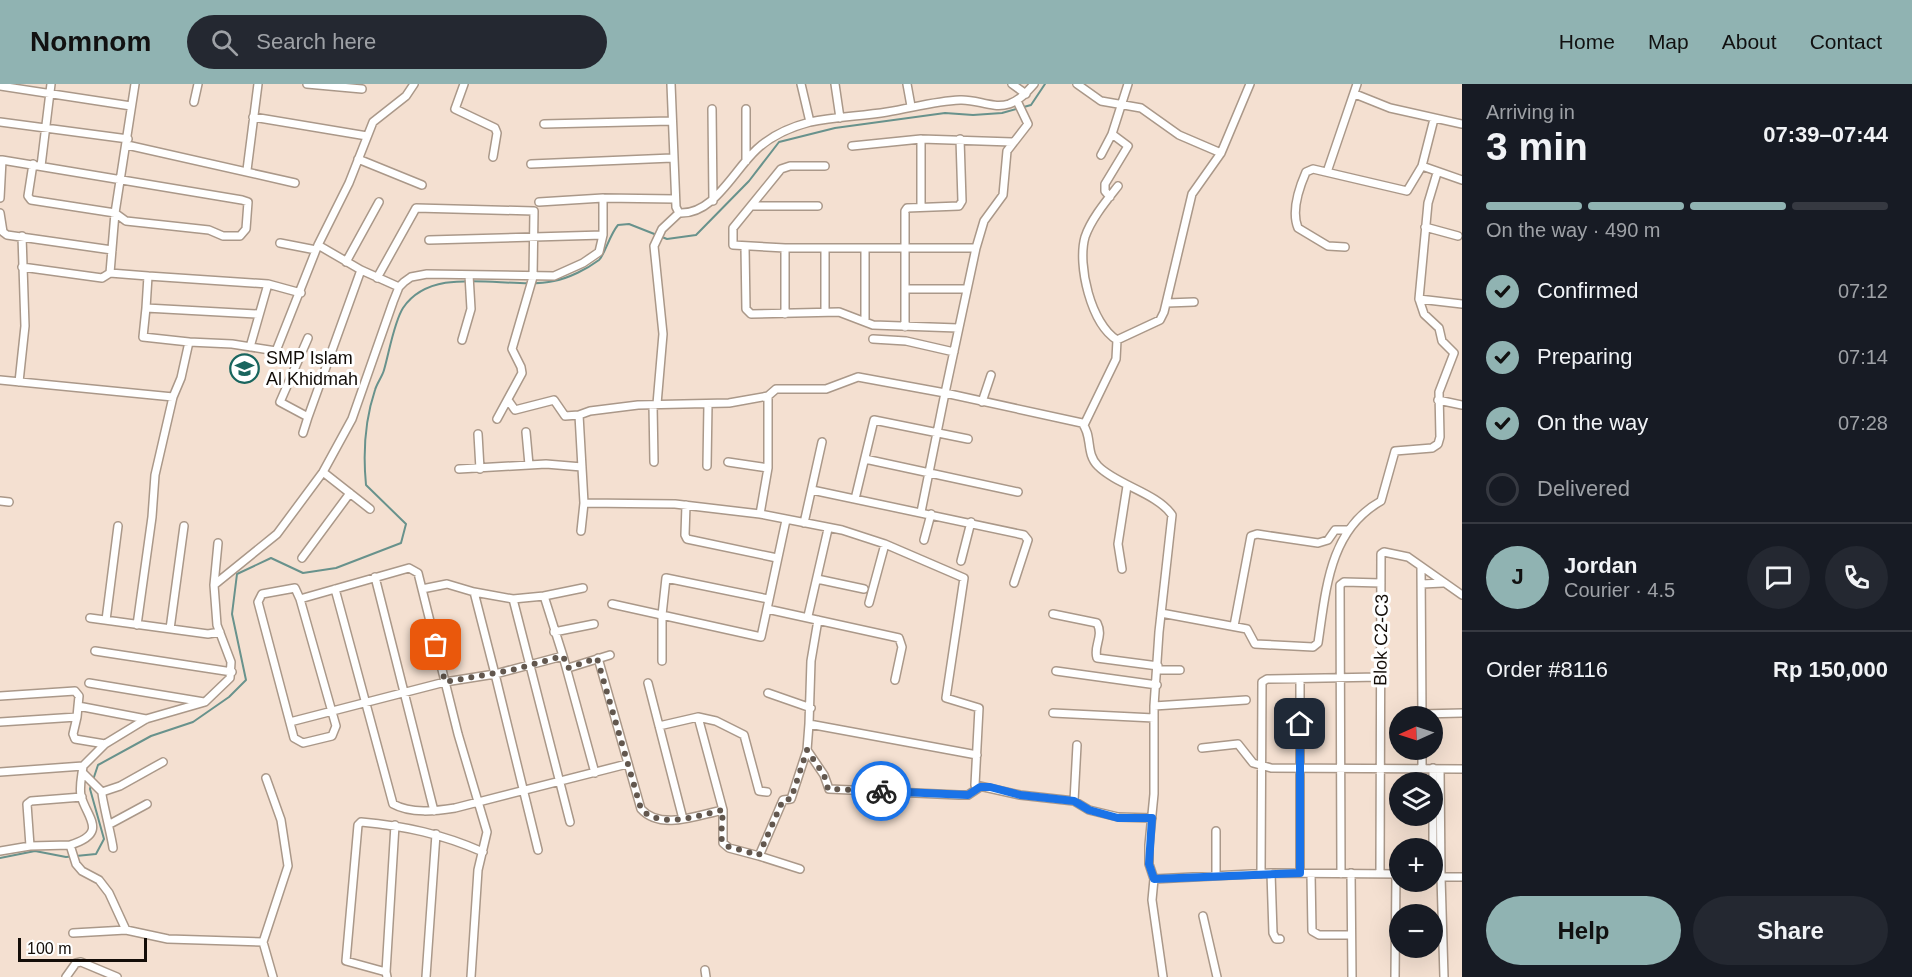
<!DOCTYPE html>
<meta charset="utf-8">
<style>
body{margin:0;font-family:Helvetica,sans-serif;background:#242831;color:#f1f3f6;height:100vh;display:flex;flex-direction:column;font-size:22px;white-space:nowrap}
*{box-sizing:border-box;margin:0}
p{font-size:20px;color:#9ea1a6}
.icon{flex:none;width:33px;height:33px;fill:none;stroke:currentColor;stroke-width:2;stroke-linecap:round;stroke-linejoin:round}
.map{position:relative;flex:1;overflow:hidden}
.details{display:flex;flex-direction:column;background:#171b24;width:450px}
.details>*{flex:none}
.needle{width:39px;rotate:267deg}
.controls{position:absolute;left:1389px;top:622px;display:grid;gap:12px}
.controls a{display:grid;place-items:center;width:54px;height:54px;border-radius:50%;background:#171b24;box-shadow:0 6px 24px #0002;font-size:30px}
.scale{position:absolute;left:18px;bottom:15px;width:129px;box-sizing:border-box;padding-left:6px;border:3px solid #130d08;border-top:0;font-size:16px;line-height:21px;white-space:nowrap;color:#130d08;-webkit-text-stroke:4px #fff;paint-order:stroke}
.pin{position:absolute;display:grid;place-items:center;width:51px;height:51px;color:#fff;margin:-26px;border-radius:12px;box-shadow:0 3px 9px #0006}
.courier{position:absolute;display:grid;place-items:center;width:60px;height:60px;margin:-30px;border:4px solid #1a73e8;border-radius:50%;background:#fff;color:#222;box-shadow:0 2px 8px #0007}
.head em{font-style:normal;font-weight:600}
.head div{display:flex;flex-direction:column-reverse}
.head{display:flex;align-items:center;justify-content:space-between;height:102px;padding:0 24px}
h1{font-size:39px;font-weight:600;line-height:45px}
.bar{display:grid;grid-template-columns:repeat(4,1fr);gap:9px 6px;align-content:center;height:72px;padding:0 24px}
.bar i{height:8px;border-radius:4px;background:#363941}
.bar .on{background:#90b3b2}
.bar p{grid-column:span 4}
.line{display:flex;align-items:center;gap:15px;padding:0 24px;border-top:2px solid #363941}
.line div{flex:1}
.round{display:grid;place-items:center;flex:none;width:63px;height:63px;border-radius:32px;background:#242831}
ol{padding:0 24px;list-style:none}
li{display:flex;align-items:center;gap:18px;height:66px}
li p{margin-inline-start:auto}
li .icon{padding:6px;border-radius:50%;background:#90b3b2;color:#111;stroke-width:4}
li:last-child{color:#9ea1a6}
li i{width:33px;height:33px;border:3px solid #363941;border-radius:50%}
.primary-button{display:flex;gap:12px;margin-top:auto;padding:12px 24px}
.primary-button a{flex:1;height:69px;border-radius:36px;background:#90b3b2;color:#111;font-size:24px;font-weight:600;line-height:69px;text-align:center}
.primary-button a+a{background:#242831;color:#f1f3f6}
header{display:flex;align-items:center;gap:36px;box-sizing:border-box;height:84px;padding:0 30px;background:#90b3b2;color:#111}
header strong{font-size:28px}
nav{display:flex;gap:33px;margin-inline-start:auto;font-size:21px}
.search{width:420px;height:54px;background:#242831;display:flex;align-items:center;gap:15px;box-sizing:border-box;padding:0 21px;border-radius:33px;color:#9ea1a6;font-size:22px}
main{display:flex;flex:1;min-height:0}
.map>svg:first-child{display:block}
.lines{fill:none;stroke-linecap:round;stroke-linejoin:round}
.stream{stroke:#68928c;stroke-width:2}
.street-casing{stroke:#aa9889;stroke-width:10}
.street{stroke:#fff;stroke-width:7}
.done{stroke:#62574e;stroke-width:6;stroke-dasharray:0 10.8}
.route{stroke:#1a73e8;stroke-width:8}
.labels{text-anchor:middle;stroke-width:6;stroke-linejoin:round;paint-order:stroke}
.poi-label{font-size:18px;fill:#130d08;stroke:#fff;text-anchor:start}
.street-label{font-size:18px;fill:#130d08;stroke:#fff}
</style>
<header>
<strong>Nomnom</strong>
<div class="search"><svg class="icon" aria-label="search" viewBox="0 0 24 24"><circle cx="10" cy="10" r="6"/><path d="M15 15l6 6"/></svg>Search here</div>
<nav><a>Home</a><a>Map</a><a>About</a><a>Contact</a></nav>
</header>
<main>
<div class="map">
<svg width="1462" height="893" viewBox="0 0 1462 893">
<rect width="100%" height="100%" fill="#f4e0d1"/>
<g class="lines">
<!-- stream -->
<path class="stream" d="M 93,696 L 98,681 L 151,652 L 193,638 L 229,613 L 246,596 L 232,530 L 237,490 L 271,474 L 303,489 L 336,484 L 401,459 L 406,440 L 366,401 C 363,370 365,336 375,306 C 377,299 382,293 384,286 C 389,269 394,238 403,224 C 434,178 509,207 554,197 C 569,194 587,185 599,176 C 604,172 610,150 618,141 L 629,140 L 667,155 L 696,151 L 749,97 L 779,58 L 835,44 L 945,29 L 973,31 L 1002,29 L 1031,21 L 1045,0
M 0,774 L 35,767 L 66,773 L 96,770 L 104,755 L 90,705 L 91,701"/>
<defs>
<path id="street" d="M 307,0 L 362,5
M 464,0 L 455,25 L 495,44 L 497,49 L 493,73
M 671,0 L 676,123 L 679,129
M 801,0 L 810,38
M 835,0 L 840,34
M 907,0 L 911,22
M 1012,0 L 1026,10
M 1077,0 L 1101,17 L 1141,24 L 1179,51 L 1221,69
M 0,2 L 131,22
M 1355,10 L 1390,24 L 1462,40
M 1017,17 L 1028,40 L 1007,67 L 1003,111 L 984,137 L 976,164 L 945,309 L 1082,339 C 1093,352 1085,369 1098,382 C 1117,401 1157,409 1172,431 L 1159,548 L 1154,622 L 1154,710 L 1149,761 L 1149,780 L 1154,795 L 1152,816 L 1163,893
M 194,18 L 198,0
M 712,25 L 713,117
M 253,33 L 367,52
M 0,38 L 128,55
M 544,40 L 671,37
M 127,61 L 295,99
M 852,62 L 921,55
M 1101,71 L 1112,50 L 1128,0
M 358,75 L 422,101
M 0,76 L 2,76 L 242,116 L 248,118 L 246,145 L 240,152 L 223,152 L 209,146 L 126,137 L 115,129 L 31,116 L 28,112 L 33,80
M 746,77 L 746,25
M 531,80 L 672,74
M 41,82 L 51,0
M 825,82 L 790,82 L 781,85 L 733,144 L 733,161 L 785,164 L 976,164
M 1422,82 L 1462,96
M 247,86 L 258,0
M 1327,88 L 1357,0
M 1110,113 L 1105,107 L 1105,100 L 1128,62 L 1112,50
M 0,114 L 2,76
M 539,118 L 603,114
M 753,122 L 818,122
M 921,123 L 921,55 L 1012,58
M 0,129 L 3,148 L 7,151 L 112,166
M 1425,143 L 1458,152
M 429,156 L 603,151
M 280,159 L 316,166
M 318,161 L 361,186 L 399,203
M 745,163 L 746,225 L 751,230 L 839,228 L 873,241 L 958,244
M 1345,163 L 1328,162 L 1298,144 C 1291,127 1299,104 1306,88 L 1313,85 L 1407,107 L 1422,82 L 1434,35
M 785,164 L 785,230
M 825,164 L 825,227
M 865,164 L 865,237
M 346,178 L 379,118
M 22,183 L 102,194 L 110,189 L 148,192 L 146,224 L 258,230
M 110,189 L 115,129 L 135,0
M 148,192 L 268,200
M 377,194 L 416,124 L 534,127 L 533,193 L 512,265 L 521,283 L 522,289 L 497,335
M 906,205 L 966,205
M 1419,215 L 1462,220
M 1167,219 L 1194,218
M 146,224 L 143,253 L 189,258
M 905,243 L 905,127 L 907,124 L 959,122 L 962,117 L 960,55
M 308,254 L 280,318 L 308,333 L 361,186
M 873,255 L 906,257 L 954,268
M 462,256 L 471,225 L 469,191
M 1117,256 L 1160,236 L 1164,228 L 1192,110 L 1221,69 L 1250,0
M 1117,256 C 1091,240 1077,181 1085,153 C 1091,135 1107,116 1118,102
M 250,263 L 268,200 L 301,209
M 0,296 L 173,313 L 181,294 L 189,258 L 232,260 L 276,267 L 318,161 L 349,99 L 373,38 L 406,12 L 414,0
M 19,298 L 25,242 L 22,152
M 508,316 L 515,326 L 554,316 L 565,332 L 579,331
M 1438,316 L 1462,321
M 982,318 L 991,291
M 657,320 L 663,250 L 654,162 L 662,145 L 679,129 C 714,131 733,87 757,65 C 771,52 791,43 810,38 C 835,33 862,32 887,28 C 912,24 935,17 960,16 C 977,15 992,25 1009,20 C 1020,16 1027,8 1034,0
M 653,321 L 654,378
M 1084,341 L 1116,275 L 1117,256
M 526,348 L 529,381
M 303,349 L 308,333
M 478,350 L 480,385
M 865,375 L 1018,408
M 728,378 L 768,384
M 707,382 L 708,320
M 459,385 L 546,380 L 582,383
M 323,388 L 370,425
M 812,406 L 1024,451 L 1028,456 L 1014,499
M 855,415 L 874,336 L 968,355
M 0,417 L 9,418
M 584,419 L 675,420 L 760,430 L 842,446 L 885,460 L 964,494 L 946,614 L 979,624 L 975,701 L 1020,711 L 1074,717 L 1089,726 L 1118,733 L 1152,734
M 686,421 L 685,451 L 687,455 L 777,474
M 760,430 L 768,384 L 768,312
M 804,439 L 822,358
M 581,447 L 584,419 L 579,331 L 590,327 L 638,321 L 729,319 L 768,312 L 776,305 L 826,305 L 858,293 L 945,309 L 921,428
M 924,456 L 931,430
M 302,474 L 350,409
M 961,477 L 971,438
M 1421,483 L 1422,633
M 1122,485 L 1118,460 L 1127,402
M 375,493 L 434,727
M 817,495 L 864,505
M 1422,500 L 1443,499
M 214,501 L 218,459
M 335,505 L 393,720 C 411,730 436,727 455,724 L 627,680
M 422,505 L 447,500 L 474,508 L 495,590 L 563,572 L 595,689
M 474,508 L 513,515
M 544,512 L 583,504
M 300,515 L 336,642 L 332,652 L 303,659 L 294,654 L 258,518 L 262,510 L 295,504 L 300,515 L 409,484 L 418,489 L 458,650 L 487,748 L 478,786 L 471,893
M 869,519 L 885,460
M 612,520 L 761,553 L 786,436
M 767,525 L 899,554 L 902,563 L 895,596
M 1161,529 L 1247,545 L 1255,560 L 1313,563 L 1318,559 C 1326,506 1329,446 1381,417 L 1395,367 L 1432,364 L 1438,360 L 1440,353 L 1439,308 L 1454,269 L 1442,257 L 1439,244 L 1424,230 L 1419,215 L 1428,119 L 1437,89
M 1053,530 L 1097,539 C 1104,553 1093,562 1097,574 L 1158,582
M 808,532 L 828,445
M 90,534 L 208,550 L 220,548
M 106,536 L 118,442
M 818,536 L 811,577 L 809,640 L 977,671
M 137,541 L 152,433 L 155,391 L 173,313
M 1234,542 L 1251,452 L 1257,450 L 1318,459 L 1328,456 L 1335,446 L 1347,446
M 170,545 L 184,442
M 554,548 L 594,540
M 95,567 L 232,588
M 563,572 L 544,512 L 513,515 L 570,738
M 598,574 L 641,725 C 661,747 698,731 723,726
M 662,577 L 662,531 L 666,494 L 768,515
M 568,584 L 610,571
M 1157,586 L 1180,586
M 1056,587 L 1157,601
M 1300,595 L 1300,789
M 89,599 L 204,618
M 648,599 L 683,735
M 768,609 L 811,624
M 0,612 L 75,607 L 79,612 L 78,622 L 146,635
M 1154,622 L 1246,616
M 1053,629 L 1154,634
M 1422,630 L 1462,629
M 77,633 L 73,650 L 75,655 L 105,660
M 698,633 L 716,637 L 744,651 L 759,707 L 767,708
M 0,638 L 77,633 L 78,622
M 290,638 L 445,598 L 495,590 L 538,766
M 659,642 L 698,633 L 723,726 L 723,759 L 729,764 L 759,772 L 783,716 L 791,715 L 807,666 L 809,640
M 1202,664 L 1238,660 L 1253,679 L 1271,684 L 1462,685
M 807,666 L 824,691 L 829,705 L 959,711 L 968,711 L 980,703
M 1422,666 L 1422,685
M 1433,684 L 1433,782 L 1441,793 L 1444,893
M 0,688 L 83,682
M 83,689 L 102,708 C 101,712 112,754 113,764
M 102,708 L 120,702 L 163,678
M 1074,717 L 1077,661
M 110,740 L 147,720
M 1216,747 L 1216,792
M 30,762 L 27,720 L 31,717 L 82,713
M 0,767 L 30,762 L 70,761
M 759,772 L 800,785
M 1271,789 L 1273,849 L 1276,855 L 1280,855
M 1351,789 L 1352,893
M 1380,789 L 1381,470 L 1384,468 L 1408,473 L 1462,511
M 1261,790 L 1262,598 L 1267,595 L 1380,593
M 1311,790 L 1312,847 L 1319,851 L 1351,851
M 1341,790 L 1340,501 L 1344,498 L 1381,499
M 1432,791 L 1441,793 L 1440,685
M 1441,793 L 1462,793
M 1154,795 L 1271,789 L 1400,790
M 1203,832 L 1217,893
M 73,849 L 126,846
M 263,858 L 288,782 L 281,736 L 266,694
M 705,886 L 706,893
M 386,888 L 395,741
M 66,893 L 76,879 L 81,878 L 117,893
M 273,893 L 263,858 L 168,855 L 126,846 L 109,809 L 99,796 L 82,787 L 76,780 L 70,761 C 109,749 87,734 81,712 C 79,702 82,692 83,682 L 105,660 L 146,635 L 205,618 L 230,594 L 231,578 L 217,541 L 214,501 L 277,450 L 323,388 L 352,335 L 393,218 L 399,203 L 404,198 L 411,193 L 427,190 L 554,192 L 583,179 L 599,168 L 603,151 L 603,114 L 675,115
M 387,893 L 386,888 L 346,877 L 358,741 L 361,738 C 405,742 442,750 483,768
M 426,893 L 436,750
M 1395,893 L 1396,790"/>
</defs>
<!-- street casing -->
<use href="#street" class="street-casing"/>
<!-- street -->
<use href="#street" class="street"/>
</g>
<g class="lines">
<!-- done -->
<path class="done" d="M 436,561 L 445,598 L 512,586 L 563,572 L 568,584 L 597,574 L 641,725 C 661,746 698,731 723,726 L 721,754 L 726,762 L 759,771 L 783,716 L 791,715 L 807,666 L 824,691 L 828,705 L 881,707"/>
<!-- route -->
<path class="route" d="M 881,707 L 968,711 L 980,703 L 990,703 L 1020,711 L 1074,717 L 1089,726 L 1118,734 L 1152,734 L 1149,780 L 1154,795 L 1300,789 L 1300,640"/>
</g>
<!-- icons -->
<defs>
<symbol id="school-ring" viewBox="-11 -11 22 22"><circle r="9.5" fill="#fff" stroke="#19655e" stroke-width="1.5"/><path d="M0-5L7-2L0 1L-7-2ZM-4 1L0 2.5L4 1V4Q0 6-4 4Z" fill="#19655e"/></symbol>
</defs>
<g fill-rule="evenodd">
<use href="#school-ring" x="228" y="268" width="33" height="33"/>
</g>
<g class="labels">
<!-- poi labels -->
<g class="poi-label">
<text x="266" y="280">SMP Islam<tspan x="266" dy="21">Al Khidmah</tspan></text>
</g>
<!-- street labels -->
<g class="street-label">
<text transform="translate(1381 556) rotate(-89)" y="6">Blok C2-C3</text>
</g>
</g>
</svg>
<div class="controls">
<a><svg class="needle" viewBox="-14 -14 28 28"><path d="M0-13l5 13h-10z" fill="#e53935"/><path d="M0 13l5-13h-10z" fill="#9ea1a6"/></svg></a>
<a><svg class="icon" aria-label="layers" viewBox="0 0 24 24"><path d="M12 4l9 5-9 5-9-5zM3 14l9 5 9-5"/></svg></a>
<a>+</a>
<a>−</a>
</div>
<div class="scale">100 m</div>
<div class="pin" style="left:436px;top:561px;background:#ea580c"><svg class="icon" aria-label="bag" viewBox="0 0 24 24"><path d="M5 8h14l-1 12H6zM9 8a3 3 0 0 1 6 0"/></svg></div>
<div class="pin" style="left:1300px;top:640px;background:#1f2937"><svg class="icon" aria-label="home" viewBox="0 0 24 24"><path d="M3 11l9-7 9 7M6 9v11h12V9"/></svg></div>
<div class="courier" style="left:881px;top:707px"><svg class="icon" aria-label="bike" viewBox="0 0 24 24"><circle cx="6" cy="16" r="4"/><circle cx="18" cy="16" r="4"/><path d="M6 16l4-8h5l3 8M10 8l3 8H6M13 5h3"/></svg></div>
</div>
<section class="details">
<div class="head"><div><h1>3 min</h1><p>Arriving in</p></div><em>07:39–07:44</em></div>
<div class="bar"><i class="on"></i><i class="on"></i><i class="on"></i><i></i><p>On the way · 490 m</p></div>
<ol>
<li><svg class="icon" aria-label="check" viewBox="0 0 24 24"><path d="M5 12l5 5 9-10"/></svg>Confirmed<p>07:12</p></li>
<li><svg class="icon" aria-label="check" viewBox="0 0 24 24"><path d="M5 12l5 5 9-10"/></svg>Preparing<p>07:14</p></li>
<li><svg class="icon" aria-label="check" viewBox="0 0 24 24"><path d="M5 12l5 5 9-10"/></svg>On the way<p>07:28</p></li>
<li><i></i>Delivered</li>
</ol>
<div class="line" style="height:108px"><b class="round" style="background:#90b3b2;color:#111">J</b><div><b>Jordan</b><p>Courier · 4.5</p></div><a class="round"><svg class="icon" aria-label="chat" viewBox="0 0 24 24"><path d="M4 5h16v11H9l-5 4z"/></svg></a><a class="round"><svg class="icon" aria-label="phone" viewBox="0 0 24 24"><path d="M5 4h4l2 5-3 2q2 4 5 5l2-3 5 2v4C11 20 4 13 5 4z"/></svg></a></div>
<div class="line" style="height:78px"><div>Order #8116</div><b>Rp 150,000</b></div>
<div class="primary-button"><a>Help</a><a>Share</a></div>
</section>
</main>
